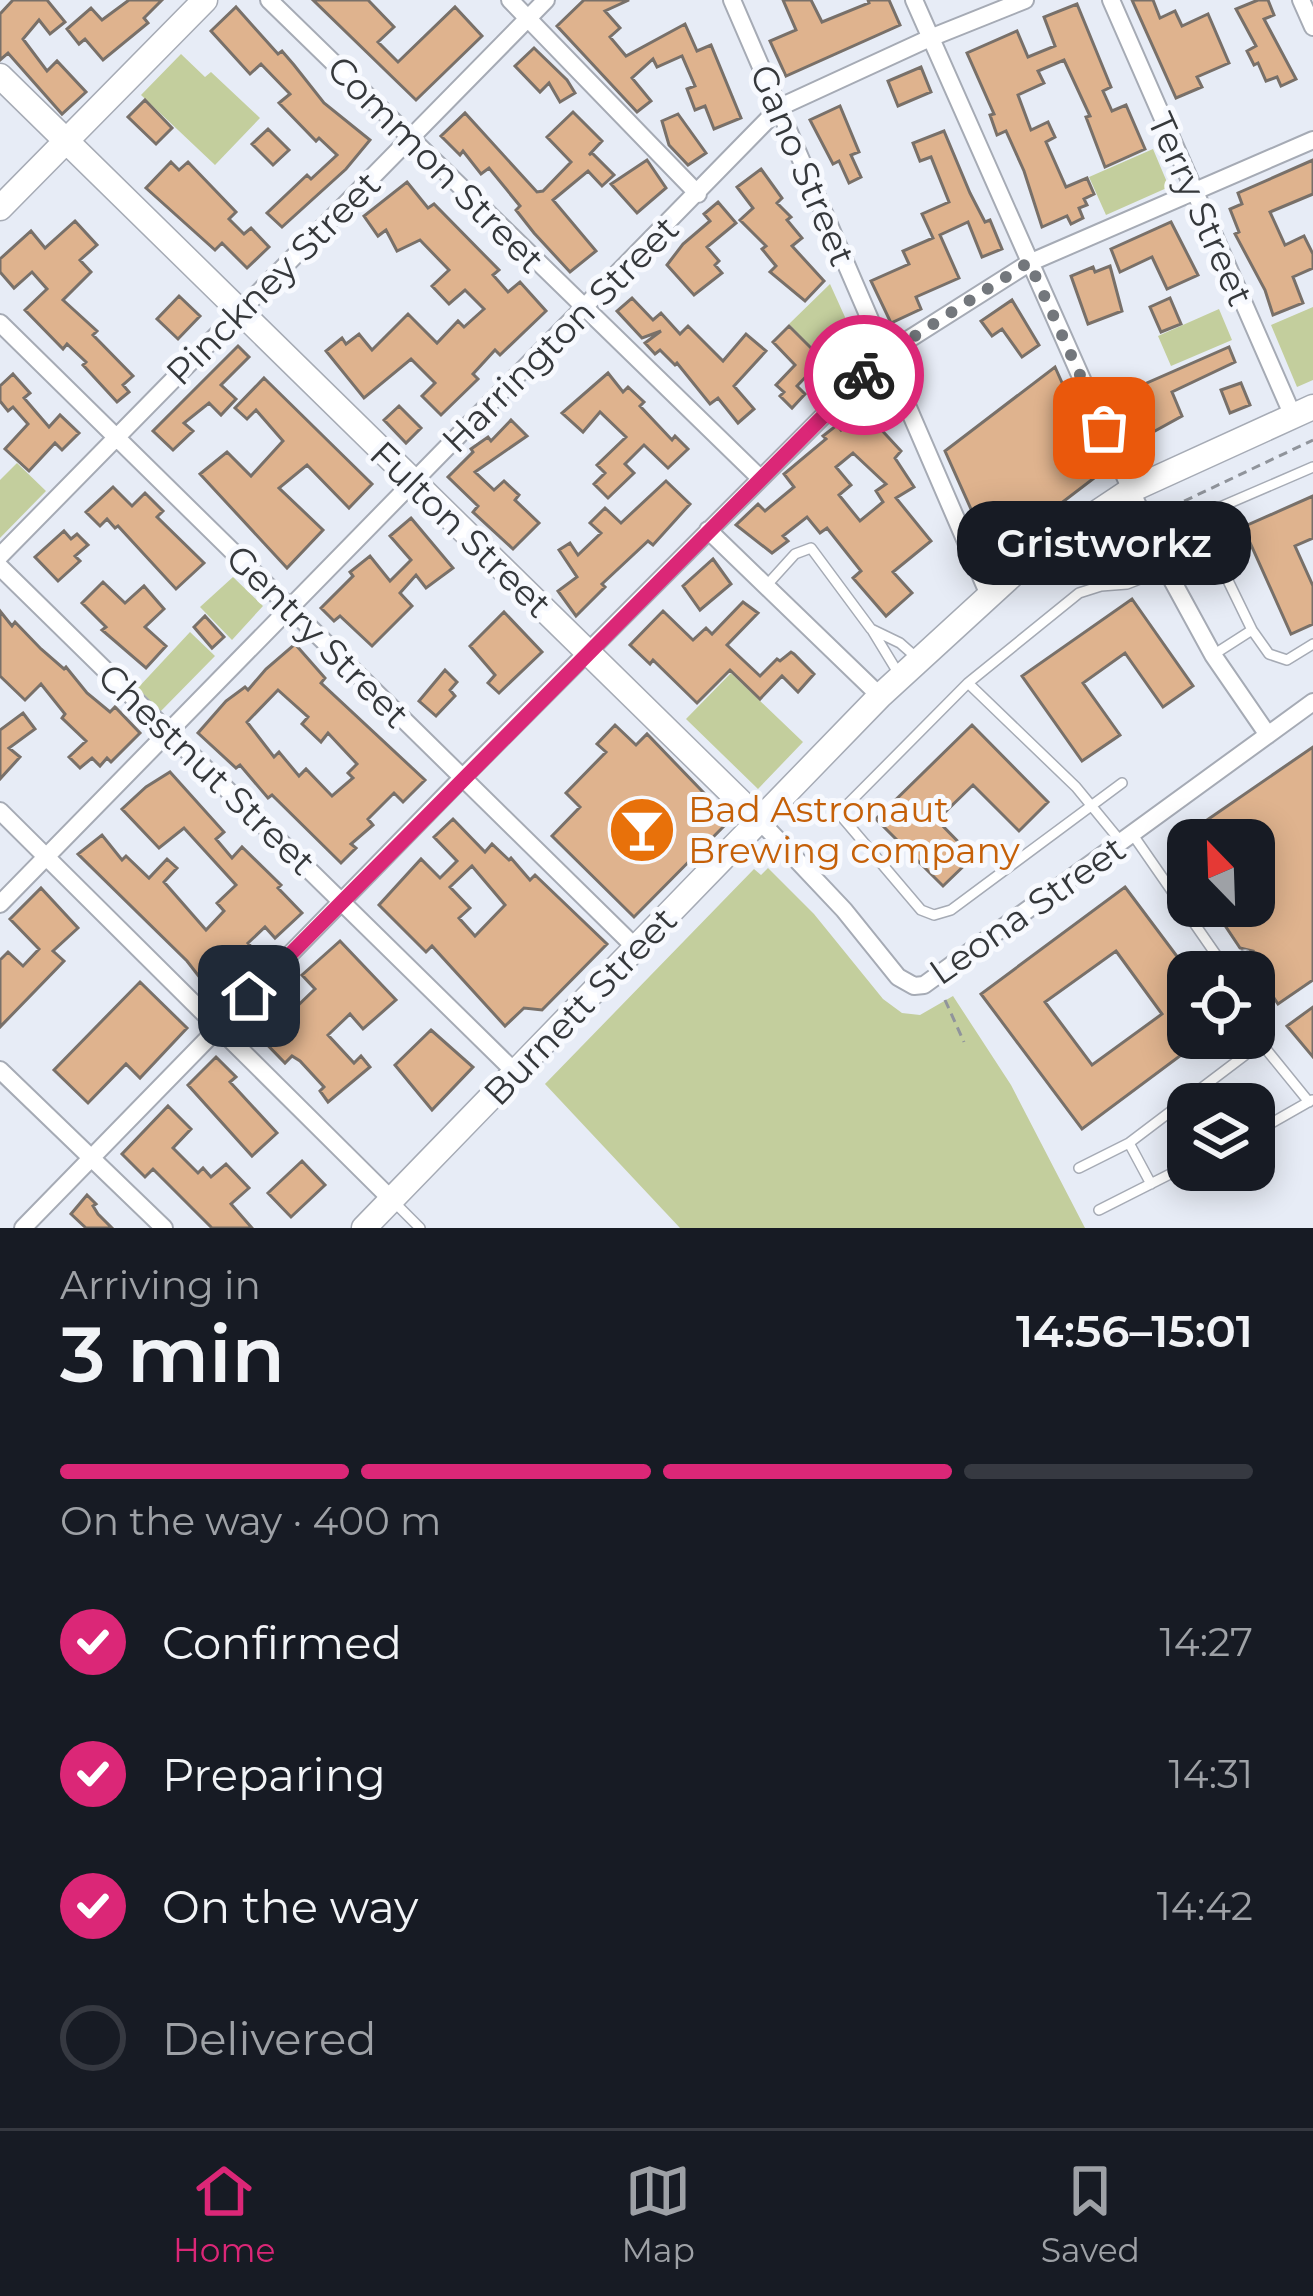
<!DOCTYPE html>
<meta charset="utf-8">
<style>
body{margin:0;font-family:Montserrat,sans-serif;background:#20242c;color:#f1f3f6;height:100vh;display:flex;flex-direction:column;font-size:45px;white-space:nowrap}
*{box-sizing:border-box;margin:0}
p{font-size:39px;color:#9ea1a6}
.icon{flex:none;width:66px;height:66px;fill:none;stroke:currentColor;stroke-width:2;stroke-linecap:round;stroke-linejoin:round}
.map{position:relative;height:1228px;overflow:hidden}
.side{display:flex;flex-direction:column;background:#171b24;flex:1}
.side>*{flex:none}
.needle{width:78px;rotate:337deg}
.buttons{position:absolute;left:1167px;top:819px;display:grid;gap:24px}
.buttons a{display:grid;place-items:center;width:108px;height:108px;border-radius:24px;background:#171b24;box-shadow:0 6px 30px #0003;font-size:60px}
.pin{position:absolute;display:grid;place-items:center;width:102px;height:102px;color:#fff;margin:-51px;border-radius:24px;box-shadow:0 6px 18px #0006}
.courier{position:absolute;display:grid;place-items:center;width:120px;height:120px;margin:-60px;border:9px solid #db2777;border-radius:50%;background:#fff;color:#222;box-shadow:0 3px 15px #0007}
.bubble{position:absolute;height:84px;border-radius:36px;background:#171b24;box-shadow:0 6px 30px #0003;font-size:39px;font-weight:600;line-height:84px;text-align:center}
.head em{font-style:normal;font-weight:600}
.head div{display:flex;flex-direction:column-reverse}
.head{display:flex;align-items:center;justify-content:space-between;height:204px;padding:0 60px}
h1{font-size:78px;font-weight:600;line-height:90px}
.bar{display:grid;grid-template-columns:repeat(4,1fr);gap:18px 12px;align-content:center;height:144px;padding:0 60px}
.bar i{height:15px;border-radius:9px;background:#363941}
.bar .current{background:#db2777}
.bar p{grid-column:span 4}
ol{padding:0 60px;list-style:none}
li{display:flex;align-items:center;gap:36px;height:132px}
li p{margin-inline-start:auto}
li .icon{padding:12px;border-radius:50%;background:#db2777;color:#fff;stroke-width:4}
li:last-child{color:#9ea1a6}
li i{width:66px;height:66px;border:6px solid #363941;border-radius:50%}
.tabs{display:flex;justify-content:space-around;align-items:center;height:168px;border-top:3px solid #363941;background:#171b24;font-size:33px;color:#9ea1a6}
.tabs a{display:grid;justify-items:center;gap:6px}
.tabs .current{color:#db2777}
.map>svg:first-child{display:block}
.green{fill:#c3ce9d}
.building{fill:#dfb38e;stroke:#787069;stroke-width:3;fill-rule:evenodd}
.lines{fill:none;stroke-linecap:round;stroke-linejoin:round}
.lane-casing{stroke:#a6abb5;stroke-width:12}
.street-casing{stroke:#a6abb5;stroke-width:20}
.secondary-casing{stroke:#a6abb5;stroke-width:27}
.path{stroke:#90949b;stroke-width:3;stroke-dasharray:9 6;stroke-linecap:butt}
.lane{stroke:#fff;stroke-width:9}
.street{stroke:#fff;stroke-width:16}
.secondary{stroke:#fff;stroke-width:24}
.done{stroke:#73777c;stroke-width:12;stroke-dasharray:0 21.6}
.route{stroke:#db2777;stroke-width:15}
.labels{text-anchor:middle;stroke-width:10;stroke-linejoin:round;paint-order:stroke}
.street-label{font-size:36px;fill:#35383b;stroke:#f7f9fe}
.food-label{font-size:36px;fill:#c56008;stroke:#f7f9fe;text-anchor:start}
</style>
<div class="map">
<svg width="1313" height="1228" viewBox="0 0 1313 1228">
<rect width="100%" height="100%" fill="#e7ecf6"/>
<!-- green -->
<path class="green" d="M 181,54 L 205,77 L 211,72 L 260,118 L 215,165 L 141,95 Z
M 1153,149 L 1169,187 L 1106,215 L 1089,177 Z
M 830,284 L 859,348 L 836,372 L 789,324 Z
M 1313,307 L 1313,380 L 1297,387 L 1271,325 Z
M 1219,309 L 1232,340 L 1171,366 L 1158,336 Z
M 17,463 L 46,491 L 0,538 L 0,480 Z
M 233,577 L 263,606 L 232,640 L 200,607 Z
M 190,632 L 215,656 L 159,713 L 136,690 Z
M 731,673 L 803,742 L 758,789 L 686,719 Z
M 768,868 L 814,914 L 883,999 L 902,1013 L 920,1015 L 953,996 L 1011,1085 L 1085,1228 L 680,1228 L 545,1084 L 754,869 L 761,875 Z"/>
<!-- building -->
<path class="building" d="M 13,0 L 47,0 L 65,22 L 50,34 L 39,20 L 23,39 L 47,71 L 57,61 L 86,92 L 62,114 L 8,53 L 0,60 L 0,14 Z
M 129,0 L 162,0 L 144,18 L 148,23 L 103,60 L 85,39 L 79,44 L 67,29 L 91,8 L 102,20 Z
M 313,0 L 368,0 L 394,27 L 378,42 L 398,62 L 455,7 L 482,36 L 416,100 Z
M 584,0 L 629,0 L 605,11 L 620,28 L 610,37 L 626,56 L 685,24 L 697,51 L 711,45 L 741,118 L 714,129 L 705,106 L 695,110 L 687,89 L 695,86 L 682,56 L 657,67 L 653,59 L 632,78 L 651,101 L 637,112 L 557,26 Z
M 783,0 L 811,0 L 822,22 L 869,3 L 868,0 L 889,0 L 900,25 L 786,76 L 770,41 L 796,30 Z
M 1132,0 L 1153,0 L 1160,18 L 1175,11 L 1182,26 L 1208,14 L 1229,63 L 1197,77 L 1202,87 L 1176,98 Z
M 1258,0 L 1268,0 L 1274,15 L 1264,19 L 1296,79 L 1281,86 L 1277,77 L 1266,81 L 1258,63 L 1254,65 L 1247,51 L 1256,46 L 1236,9 Z
M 1077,4 L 1111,87 L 1103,91 L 1112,111 L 1126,105 L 1145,149 L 1105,167 L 1086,117 L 1090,116 L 1064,60 L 1038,71 L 1044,83 L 1018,95 L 1031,130 L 1048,122 L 1055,137 L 1046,142 L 1066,187 L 1087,178 L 1094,194 L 1084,199 L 1087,205 L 1079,208 L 1083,218 L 1071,224 L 1067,216 L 1042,227 L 1024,171 L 1006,131 L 997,135 L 990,115 L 994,114 L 967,53 L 1017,31 L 1028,57 L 1055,46 L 1044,17 Z
M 236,7 L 278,54 L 282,51 L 294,65 L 324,103 L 370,140 L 346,169 L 282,227 L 267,213 L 307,175 L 311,179 L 337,155 L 319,138 L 316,141 L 279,103 L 290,94 L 261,64 L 250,74 L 211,31 Z
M 534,48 L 567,80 L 575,93 L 560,102 L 549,83 L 540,92 L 515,66 Z
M 921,67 L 931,92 L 898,106 L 888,81 Z
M 145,100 L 172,128 L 156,144 L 128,117 Z
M 840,106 L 859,152 L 851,155 L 861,177 L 849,183 L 839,161 L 833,164 L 810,120 Z
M 573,112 L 602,141 L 589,155 L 592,153 L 614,175 L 602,186 L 588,171 L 553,200 L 596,251 L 570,272 L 534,233 L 516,210 L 520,206 L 489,168 L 481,174 L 463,151 L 460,155 L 441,136 L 465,113 L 537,192 L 543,191 L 571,162 L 547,137 Z
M 678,114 L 706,153 L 688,165 L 669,145 L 662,121 Z
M 268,129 L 289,150 L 273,165 L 252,144 Z
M 944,131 L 970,193 L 985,222 L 990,220 L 1002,249 L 982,257 L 968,222 L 940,235 L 959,278 L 916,297 L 921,309 L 891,323 L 871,281 L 909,264 L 903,251 L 933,238 L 922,214 L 949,202 L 931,157 L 920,161 L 913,143 Z
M 647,160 L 666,188 L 637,213 L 611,184 Z
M 1313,160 L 1313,194 L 1270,212 L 1285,245 L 1304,236 L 1313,254 L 1313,268 L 1293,277 L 1303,303 L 1273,315 L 1265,290 L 1235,234 L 1239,232 L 1230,209 L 1242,204 L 1238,193 Z
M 171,162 L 179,170 L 188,162 L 236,212 L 229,219 L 244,234 L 251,228 L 269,247 L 247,268 L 222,243 L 215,250 L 146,188 Z
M 761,169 L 782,198 L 777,203 L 791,217 L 787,220 L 802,238 L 792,246 L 824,281 L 805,301 L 770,272 L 776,266 L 762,249 L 766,246 L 740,220 L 753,208 L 737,187 Z
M 407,182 L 428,208 L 434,204 L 499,270 L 493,275 L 508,292 L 520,282 L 546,311 L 500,355 L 495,350 L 473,374 L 478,379 L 441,415 L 422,396 L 435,383 L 411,359 L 364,398 L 326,351 L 342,338 L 346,344 L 359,334 L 372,350 L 408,314 L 437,343 L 458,321 L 464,327 L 484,309 L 465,290 L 449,304 L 432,286 L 449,270 L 420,240 L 397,251 L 386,230 L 378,236 L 364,216 Z
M 718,202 L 736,223 L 707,247 L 719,261 L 715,265 L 722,273 L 694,295 L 667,265 L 683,244 L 710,221 L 704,214 Z
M 75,221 L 97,245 L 80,260 L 91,272 L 63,300 L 97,331 L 93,335 L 133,376 L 123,385 L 129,392 L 117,402 L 83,365 L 86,362 L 67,344 L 63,349 L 25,310 L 47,289 L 32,272 L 14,288 L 0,272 L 0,259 L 31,231 L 45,248 Z
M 1171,222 L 1198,275 L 1167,289 L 1152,257 L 1120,272 L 1111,249 Z
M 1110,266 L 1122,311 L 1088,324 L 1071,276 L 1093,267 L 1095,272 Z
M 179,296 L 200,316 L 178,339 L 157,319 Z
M 632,298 L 653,320 L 661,313 L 680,334 L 688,326 L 723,361 L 746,334 L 766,351 L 734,386 L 754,409 L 738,423 L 718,398 L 710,404 L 677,363 L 675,365 L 660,350 L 655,354 L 645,343 L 661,331 L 642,338 L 617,311 Z
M 1170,298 L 1181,324 L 1161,332 L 1150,307 Z
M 1012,300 L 1039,345 L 1022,357 L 1002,329 L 992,336 L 981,321 Z
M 789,326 L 818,355 L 814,359 L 819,363 L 797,386 L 805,394 L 792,408 L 780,396 L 784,392 L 776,385 L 795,365 L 773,342 Z
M 238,346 L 249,357 L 221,385 L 236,399 L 221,415 L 209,403 L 184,423 L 193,431 L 173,450 L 153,431 Z
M 1229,347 L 1235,362 L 1172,392 L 1182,416 L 1135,442 L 1115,397 Z
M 1055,367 L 1102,472 L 992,556 L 945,451 Z
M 608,373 L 623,392 L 628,387 L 644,402 L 640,406 L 672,440 L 675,436 L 688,449 L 668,468 L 644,445 L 625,464 L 634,473 L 608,498 L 594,484 L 605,473 L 597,465 L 626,437 L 600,412 L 583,432 L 562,413 Z
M 13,374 L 30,393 L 24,398 L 49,427 L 60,415 L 79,433 L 62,450 L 55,443 L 29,471 L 5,449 L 28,424 L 13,407 L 8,411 L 0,401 L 0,386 Z
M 264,378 L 372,484 L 349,508 L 307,465 L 279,488 L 323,530 L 287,568 L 200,474 L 227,452 L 251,476 L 283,441 L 256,410 L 247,419 L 235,408 Z
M 1241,383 L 1250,405 L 1230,413 L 1221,390 Z
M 399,406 L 421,428 L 406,443 L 384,420 Z
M 863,410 L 901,451 L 895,458 L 914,487 L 896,498 L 931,541 L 893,572 L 912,593 L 886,616 L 853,578 L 861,571 L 827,528 L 820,533 L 807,517 L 783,536 L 788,541 L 772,553 L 736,525 L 758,504 L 765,511 L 794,487 L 784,474 L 826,439 L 823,436 L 837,425 L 841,430 ZM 853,453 L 886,484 L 876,491 L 883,502 L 860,521 L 839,495 L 851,485 L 836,467 Z
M 511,420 L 527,436 L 475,472 L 494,490 L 504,481 L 519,495 L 515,500 L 539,523 L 513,549 L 473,512 L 478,506 L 448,477 L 473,452 L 471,449 L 488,437 L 491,441 Z
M 666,481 L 690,504 L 653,545 L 648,541 L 602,584 L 605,587 L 576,616 L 558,591 L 577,577 L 559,550 L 570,543 L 578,555 L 601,533 L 590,523 L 605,508 L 621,523 Z
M 113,487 L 132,506 L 145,493 L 163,511 L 157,517 L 204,563 L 176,589 L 118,526 L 115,528 L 107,519 L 100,526 L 86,512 Z
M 1313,496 L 1313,538 L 1295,546 L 1313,586 L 1313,624 L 1291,634 L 1243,527 Z
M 411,518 L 453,568 L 426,588 L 416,575 L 400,593 L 412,606 L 372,646 L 340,616 L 334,621 L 321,608 L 353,576 L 350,572 L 370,556 L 390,581 L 411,560 L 390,536 Z
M 64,531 L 71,539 L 77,534 L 88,545 L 75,556 L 80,561 L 58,581 L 35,557 Z
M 713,559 L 731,584 L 700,610 L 683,586 Z
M 103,582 L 125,603 L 144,586 L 164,609 L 145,627 L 166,646 L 146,668 L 102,630 L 106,627 L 82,603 Z
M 1132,599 L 1193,686 L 1163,707 L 1125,653 L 1083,683 L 1120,735 L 1082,761 L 1022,676 Z
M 743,602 L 758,613 L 727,645 L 760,676 L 777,659 L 780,661 L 791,652 L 794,654 L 814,674 L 798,692 L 782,676 L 760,699 L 730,670 L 697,703 L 653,660 L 650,664 L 630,645 L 663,611 L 693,640 L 706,628 L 712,634 Z
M 0,611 L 12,626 L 15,622 L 41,649 L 64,669 L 66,667 L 87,693 L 110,712 L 115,707 L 140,733 L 111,762 L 107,758 L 100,766 L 92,758 L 80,768 L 69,757 L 86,741 L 62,718 L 65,714 L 41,684 L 25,700 L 0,676 Z
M 504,612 L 542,652 L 499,693 L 488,683 L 495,675 L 470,646 Z
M 205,616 L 224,637 L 212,648 L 194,627 Z
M 295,644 L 325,678 L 321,683 L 425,780 L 403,802 L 394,793 L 368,819 L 373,825 L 351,844 L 356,848 L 341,863 L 272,795 L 268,798 L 240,765 L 236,768 L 198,733 L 226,701 L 245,687 L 248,690 L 266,669 ZM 278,690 L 308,717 L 302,724 L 321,742 L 328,733 L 357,764 L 348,773 L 353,778 L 332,796 L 306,769 L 299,776 L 279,752 L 274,757 L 247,722 Z
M 445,670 L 457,682 L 450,690 L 455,696 L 436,716 L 419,701 Z
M 23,713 L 35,729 L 9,748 L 20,757 L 0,779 L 0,730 Z
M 615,725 L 636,745 L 647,734 L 730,820 L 634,917 L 552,836 L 580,807 L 566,793 L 606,752 L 597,744 Z
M 972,725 L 1048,802 L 1019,831 L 973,785 L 937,820 L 973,857 L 943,886 L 876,819 Z
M 1313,747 L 1313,980 L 1278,1004 L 1250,962 L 1253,951 L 1240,948 L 1212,906 L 1254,906 L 1254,840 L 1178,840 Z
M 170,772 L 224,832 L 216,839 L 232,858 L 242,847 L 281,885 L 278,888 L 302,913 L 275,938 L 265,927 L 248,943 L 254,950 L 230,970 L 234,975 L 211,992 L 187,961 L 78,854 L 102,835 L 122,860 L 126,856 L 149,878 L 167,859 L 177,868 L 164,882 L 206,930 L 224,911 L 217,903 L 236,885 L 184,828 L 159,848 L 122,809 L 146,787 Z
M 453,819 L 485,852 L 492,844 L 509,860 L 511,858 L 530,880 L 535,875 L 607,944 L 542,1010 L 524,1008 L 505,1026 L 432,946 L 426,952 L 379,905 L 421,859 L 440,878 L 457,861 L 434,837 ZM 472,866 L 505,905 L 475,936 L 459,918 L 470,908 L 450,887 Z
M 1125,887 L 1188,971 L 1188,1038 L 1204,1038 L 1082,1129 L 981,994 ZM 1116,951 L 1162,1014 L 1092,1065 L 1045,1002 Z
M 41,888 L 78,928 L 53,951 L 64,961 L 0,1027 L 0,960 L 8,952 L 23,966 L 39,949 L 10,919 Z
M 340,941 L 396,1000 L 363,1029 L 350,1014 L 328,1035 L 354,1063 L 361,1056 L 370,1067 L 328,1102 L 320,1091 L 324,1087 L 300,1061 L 292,1056 L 285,1063 L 250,1027 L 275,1003 L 287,1016 L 315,989 L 302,975 Z
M 140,982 L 187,1028 L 140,1078 L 126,1064 L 88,1103 L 54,1070 Z
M 1313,1007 L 1313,1057 L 1287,1026 Z
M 431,1030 L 473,1067 L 432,1110 L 395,1065 Z
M 216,1057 L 236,1077 L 230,1082 L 277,1133 L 252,1156 L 188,1085 Z
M 168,1106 L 191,1129 L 173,1148 L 198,1173 L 203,1168 L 211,1177 L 226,1164 L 249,1188 L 231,1204 L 252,1228 L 212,1228 L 153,1169 L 145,1177 L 122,1154 Z
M 302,1161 L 325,1185 L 291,1217 L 268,1193 Z
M 87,1195 L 96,1204 L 93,1206 L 98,1214 L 112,1228 L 86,1228 L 71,1214 Z"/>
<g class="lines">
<defs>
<path id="lane" d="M 1313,467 L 1197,517 L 1252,630 L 1269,654 L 1287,660 L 1313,644
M 766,586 L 795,554 L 811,548 L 871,629 L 900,643 L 917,658
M 872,630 L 900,676
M 1213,655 L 1252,630
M 968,683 L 1076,787 L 1122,843
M 1122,783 L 951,910 L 934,915 L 921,910 L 842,817 L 845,807 L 968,683 L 1079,593 L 1101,586 L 1127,584 L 1166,569
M 1133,835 L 1228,972
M 1226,968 L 1245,955
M 1261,1043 L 1309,1102
M 1254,1133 L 1312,1100
M 1129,1143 L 1151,1184
M 1079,1168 L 1129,1143 L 1261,1043 L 1254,1012
M 395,1203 L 420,1228
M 1099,1210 L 1188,1165"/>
<path id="street" d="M 269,0 L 759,477
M 510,0 L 698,194
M 732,0 L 989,595
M 914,0 L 1166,569 L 1213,655 L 1268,735
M 1111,0 L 1293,416
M 1301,0 L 1313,27
M 0,323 L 637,949
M 708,530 L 880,696
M 0,556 L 546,0
M 0,567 L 515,1072
M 0,811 L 391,1199
M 760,821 L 844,910 L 898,977 L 914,986 L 924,985 L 1313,702
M 0,904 L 780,107 L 930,38 L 1025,0
M 0,1070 L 164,1228
M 23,1228 L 461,779 L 884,355 L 1029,263 L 1313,140"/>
<path id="secondary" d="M 0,76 L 760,821
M 0,208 L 205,0
M 364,1228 L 880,696 L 1035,554 L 1131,490 L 1313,407"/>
</defs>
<!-- lane casing -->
<use href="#lane" class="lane-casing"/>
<!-- street casing -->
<use href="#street" class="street-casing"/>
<!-- secondary casing -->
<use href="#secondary" class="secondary-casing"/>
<!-- path -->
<path class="path" d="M 1157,514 L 1313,440
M 945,1000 L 964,1042"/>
<!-- lane -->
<use href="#lane" class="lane"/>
<!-- street -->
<use href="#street" class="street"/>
<!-- secondary -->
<use href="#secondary" class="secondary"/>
</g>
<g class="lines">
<!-- done -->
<path class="done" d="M 864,375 L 884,356 L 1029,262 L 1104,428"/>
<!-- route -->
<path class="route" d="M 249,996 L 864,375"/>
</g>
<!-- icons -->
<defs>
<symbol id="bar-disc" viewBox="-11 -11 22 22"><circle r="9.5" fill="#e8710a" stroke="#f7f9fe"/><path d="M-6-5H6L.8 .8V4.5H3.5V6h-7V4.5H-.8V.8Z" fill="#fff"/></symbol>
</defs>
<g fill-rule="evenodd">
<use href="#bar-disc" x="604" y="792" width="76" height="76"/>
</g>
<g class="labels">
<!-- street labels -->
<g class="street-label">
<text transform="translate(436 164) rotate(45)" y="13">Common Street</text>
<text transform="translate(803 165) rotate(67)" y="13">Gano Street</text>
<text transform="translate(1201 209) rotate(66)" y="13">Terry Street</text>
<text transform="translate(273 278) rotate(-45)" y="13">Pinckney Street</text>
<text transform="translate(560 334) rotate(-45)" y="13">Harrington Street</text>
<text transform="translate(461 529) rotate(44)" y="13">Fulton Street</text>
<text transform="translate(318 636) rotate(45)" y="13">Gentry Street</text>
<text transform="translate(207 769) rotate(44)" y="13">Chestnut Street</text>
<text transform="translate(1027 910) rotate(-35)" y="13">Leona Street</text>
<text transform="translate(580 1006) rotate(-46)" y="13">Burnett Street</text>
</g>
<!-- food labels -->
<g class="food-label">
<text x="688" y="822">Bad Astronaut<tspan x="688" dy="41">Brewing company</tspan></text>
</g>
</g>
</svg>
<div class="buttons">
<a><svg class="needle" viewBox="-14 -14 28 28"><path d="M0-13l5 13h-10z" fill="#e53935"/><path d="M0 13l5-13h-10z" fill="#9ea1a6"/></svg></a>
<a><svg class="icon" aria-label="locate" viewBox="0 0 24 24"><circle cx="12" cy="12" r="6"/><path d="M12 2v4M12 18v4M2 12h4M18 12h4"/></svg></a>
<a><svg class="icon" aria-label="layers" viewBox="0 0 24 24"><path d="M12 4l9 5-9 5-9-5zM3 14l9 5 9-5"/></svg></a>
</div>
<div class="pin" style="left:1104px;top:428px;background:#ea580c"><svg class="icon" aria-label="bag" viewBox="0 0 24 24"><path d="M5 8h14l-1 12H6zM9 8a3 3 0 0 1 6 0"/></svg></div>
<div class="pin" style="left:249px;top:996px;background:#1f2937"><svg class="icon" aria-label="home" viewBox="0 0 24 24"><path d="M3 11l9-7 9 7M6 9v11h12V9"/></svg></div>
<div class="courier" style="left:864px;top:375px"><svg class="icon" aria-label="bike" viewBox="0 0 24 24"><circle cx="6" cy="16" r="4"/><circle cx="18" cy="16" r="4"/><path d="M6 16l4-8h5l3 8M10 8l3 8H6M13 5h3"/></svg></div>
<div class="bubble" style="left:957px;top:501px;width:294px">Gristworkz</div>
</div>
<section class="side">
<div class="head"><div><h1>3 min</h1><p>Arriving in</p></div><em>14:56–15:01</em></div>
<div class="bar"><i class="current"></i><i class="current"></i><i class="current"></i><i></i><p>On the way · 400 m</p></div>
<ol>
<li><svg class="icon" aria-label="check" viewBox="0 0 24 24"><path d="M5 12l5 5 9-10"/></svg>Confirmed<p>14:27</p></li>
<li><svg class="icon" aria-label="check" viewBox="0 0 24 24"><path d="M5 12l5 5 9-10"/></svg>Preparing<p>14:31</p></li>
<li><svg class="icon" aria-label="check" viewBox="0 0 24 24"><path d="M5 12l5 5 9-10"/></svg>On the way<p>14:42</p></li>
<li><i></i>Delivered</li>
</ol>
</section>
<nav class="tabs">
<a class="current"><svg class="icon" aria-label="home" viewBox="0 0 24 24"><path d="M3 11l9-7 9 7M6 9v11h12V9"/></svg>Home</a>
<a><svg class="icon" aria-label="map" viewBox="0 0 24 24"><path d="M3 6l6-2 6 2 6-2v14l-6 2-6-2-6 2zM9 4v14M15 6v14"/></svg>Map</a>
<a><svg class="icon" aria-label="saved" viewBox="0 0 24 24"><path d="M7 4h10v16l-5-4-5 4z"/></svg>Saved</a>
</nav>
